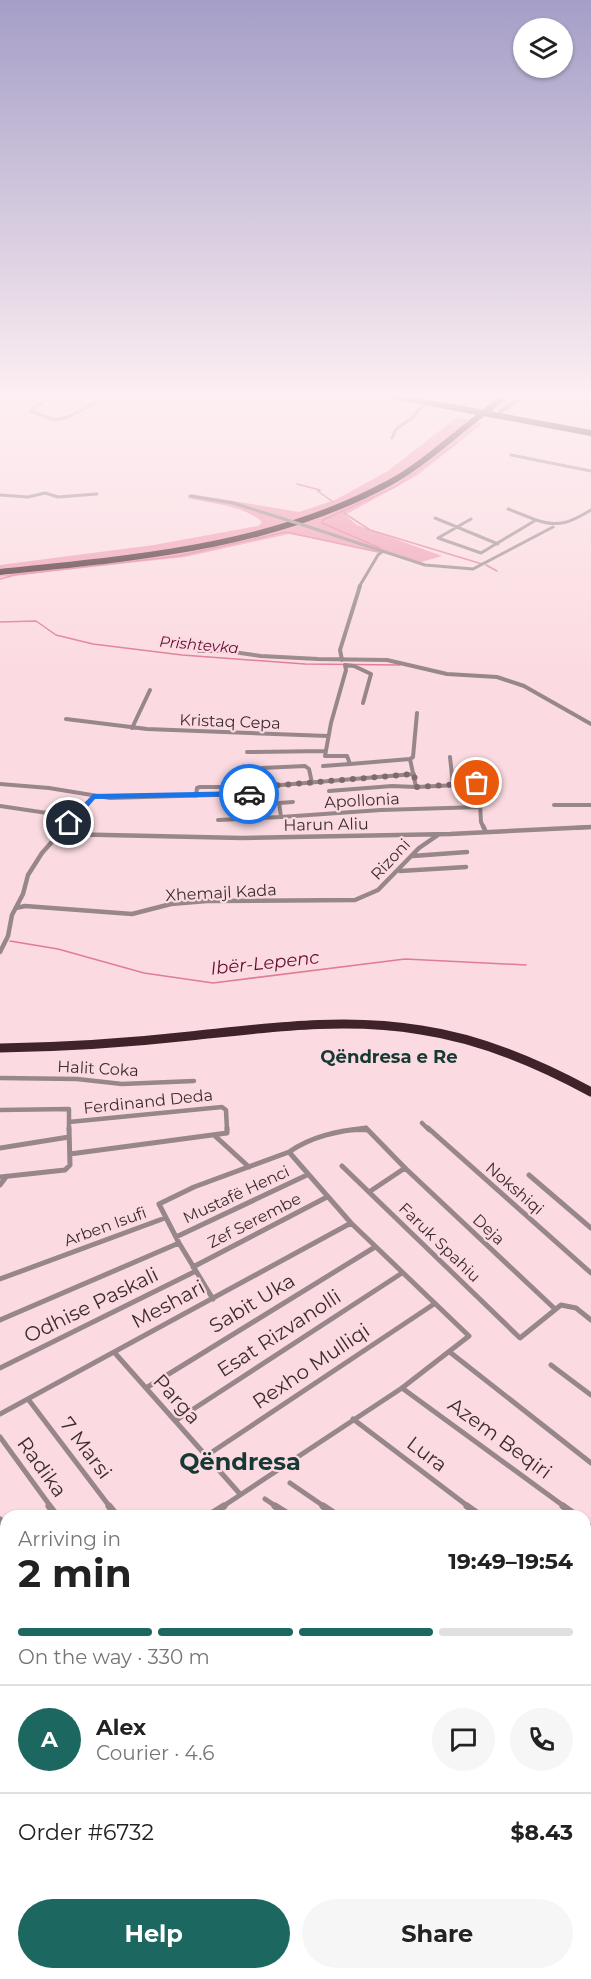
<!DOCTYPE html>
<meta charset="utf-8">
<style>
body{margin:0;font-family:Montserrat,sans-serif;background:#f6f6f6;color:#222;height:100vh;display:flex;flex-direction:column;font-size:22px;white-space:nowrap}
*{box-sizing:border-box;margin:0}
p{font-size:20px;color:#767676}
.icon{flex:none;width:33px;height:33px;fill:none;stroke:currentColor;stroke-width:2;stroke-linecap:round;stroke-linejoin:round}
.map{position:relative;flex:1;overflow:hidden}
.drawer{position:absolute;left:0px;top:1510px;width:591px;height:470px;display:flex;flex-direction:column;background:#fff;border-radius:18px 18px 0 0;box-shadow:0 2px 4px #0004}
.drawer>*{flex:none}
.tools{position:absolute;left:513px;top:18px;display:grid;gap:12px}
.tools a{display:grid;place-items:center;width:60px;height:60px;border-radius:50%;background:#fff;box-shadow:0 2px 4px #0004;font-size:30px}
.pin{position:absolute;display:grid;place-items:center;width:51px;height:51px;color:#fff;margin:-26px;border:3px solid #fff;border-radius:50%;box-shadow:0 2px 6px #0007}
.courier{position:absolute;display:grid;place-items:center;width:60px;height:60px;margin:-30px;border:4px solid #1a73e8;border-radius:50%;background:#fff;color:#222;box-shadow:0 2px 8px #0007}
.headline em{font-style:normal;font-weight:700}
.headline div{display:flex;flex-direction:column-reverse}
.headline{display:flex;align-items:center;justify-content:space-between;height:102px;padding:0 18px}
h1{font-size:39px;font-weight:700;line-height:45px}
.bar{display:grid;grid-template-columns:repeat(4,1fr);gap:9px 6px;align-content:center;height:72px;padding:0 18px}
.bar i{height:8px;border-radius:4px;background:#e0e0e0}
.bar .selected{background:#1c675f}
.bar p{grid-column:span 4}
.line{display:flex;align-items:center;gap:15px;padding:0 18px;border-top:2px solid #e0e0e0}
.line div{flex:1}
.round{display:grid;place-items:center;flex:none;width:63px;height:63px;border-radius:32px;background:#f6f6f6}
.cta{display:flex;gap:12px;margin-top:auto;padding:12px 18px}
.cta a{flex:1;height:69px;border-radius:36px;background:#1c675f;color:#fff;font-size:24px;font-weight:700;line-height:69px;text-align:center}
.cta a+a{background:#f6f6f6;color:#222}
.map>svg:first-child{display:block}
.green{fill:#ef9caf}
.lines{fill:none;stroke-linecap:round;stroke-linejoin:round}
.stream{stroke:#e17c96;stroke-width:1.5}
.street-far4{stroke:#97878a;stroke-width:3}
.street-far3{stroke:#97878a;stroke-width:4}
.street-far2{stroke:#97878a;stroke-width:4.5}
.street-far1{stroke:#97878a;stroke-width:5}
.street{stroke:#97878a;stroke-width:7}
.secondary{stroke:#725b60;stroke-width:4.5}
.highway-far2{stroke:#40232a;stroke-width:6}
.highway-far1{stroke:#40232a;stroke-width:9}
.highway{stroke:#40232a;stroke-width:14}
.street-bridge{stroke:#97878a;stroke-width:3}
.highway-bridge{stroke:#40232a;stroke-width:6}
.route{fill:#1a73e8}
.done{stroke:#7e696d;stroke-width:6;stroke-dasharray:0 10.8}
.labels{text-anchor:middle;stroke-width:4.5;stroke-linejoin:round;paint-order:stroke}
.far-water-label{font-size:15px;font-style:italic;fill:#65082e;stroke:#fbdbe1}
.street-label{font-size:16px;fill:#3b2c2f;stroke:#fbdbe1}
.water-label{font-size:18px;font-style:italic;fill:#65082e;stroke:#fbdbe1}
.neighbourhood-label{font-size:18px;font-weight:bold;fill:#173935;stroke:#fbdbe1}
.near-street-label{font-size:20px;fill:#3b2c2f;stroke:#fbdbe1}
.near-quarter-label{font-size:24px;font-weight:bold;fill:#173935;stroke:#fbdbe1}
</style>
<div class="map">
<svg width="591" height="1979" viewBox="0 0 591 1979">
<rect width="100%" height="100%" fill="#fbdbe1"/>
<!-- green -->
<path class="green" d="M 457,417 L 483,423 L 418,475 L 345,515 L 357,525 L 442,556 L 421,562 L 354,546 L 289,534 L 185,557 L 0,577 L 0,565 L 154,545 L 258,526 L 262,522 C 243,505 212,504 188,498 L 191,494 L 299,512 L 335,500 L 388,471 Z"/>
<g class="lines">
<!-- stream -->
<path class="stream" d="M 297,484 L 320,490 L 318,491 L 333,502
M 344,513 L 370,530 L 482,564
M 380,548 L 322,523 L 323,520 L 395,487 L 458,442
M 486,565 L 497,571
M 0,579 L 15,575 L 178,556 L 286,532 L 378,552
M 0,622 L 36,621 L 56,635 L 93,644 L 182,655 L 305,664 L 400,665
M 10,941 L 58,949 L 144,973 L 213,983 L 405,959 L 526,965"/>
<!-- street-far4 -->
<path class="street-far4" d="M 516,401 L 522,394
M 30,411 L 55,420 L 68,417 L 113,394
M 30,411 L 55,394
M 392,438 L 396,429 L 412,418 L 425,402
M 511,455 L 591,471
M 0,495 L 28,497 L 45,493 L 58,497 L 97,494
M 190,496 L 233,503 L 284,519
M 508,509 L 536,520
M 435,518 L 498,544
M 471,519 L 438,538 L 481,553 L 536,520 C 559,528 571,522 591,510
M 303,525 L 425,565 L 473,569 L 553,527
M 359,587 L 378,555 L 383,551"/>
<!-- street-far3 -->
<path class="street-far3" d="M 199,651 L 226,651 L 261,656 L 318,659 L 387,660 L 447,674 L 497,677 L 524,686 L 591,724
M 342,660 L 340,650 L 360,586
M 345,665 L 346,670 L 331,723 L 325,756 L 347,756 L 350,764 L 410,759 L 416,787 L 479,784 L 481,822 L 484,828
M 345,665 L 354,666 L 371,674 L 363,703
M 66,719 L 147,729 L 328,736
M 132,728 L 150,690
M 247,752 L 325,751
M 450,757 L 453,785
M 410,759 L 413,757 L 417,713
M 323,766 L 350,764
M 262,768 L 305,766 L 309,769 L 312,783
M 0,784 L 49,788 L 110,798 L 249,794 L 254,793 L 257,787
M 329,791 L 392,786 L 416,787
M 196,796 L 197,788 L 200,787 L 257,787 L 414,774
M 293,802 L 279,803 L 281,817 L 381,810 L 480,807
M 554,805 L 591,805
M 0,806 L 74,817
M 218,820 L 281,817
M 65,828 L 93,797
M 573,828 L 591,827"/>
<!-- street-far2 -->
<path class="street-far2" d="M 483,826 L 485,830
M 61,834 L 242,838 L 450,834 L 591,827
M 413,856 L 467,852
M 400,871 L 466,867
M 16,908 L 25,906 L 132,914 L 171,904 L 207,901 L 355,900 L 378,890 L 419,848 L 438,835
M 0,952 L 8,936 L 12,915 L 23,894 L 28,875 L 42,853 L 66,826
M 0,1078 L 77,1079 L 122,1084 L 194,1081
M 0,1110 L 69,1109 L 69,1130
M 69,1122 L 222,1107 L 226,1110 L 227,1130
M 422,1123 L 429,1130
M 352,1130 L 367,1130"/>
<!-- street-far1 -->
<path class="street-far1" d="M 366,1128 L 405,1168 L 555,1309
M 428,1128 L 591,1273
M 214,1135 L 249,1167
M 0,1148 L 69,1137
M 289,1152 C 312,1136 338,1131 366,1128
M 70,1154 L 227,1133 L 227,1128
M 342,1166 L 520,1338 L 561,1305 L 576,1308 L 591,1320
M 529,1175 L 591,1228
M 0,1177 L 65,1170 L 70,1165 L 69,1128
M 0,1185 L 6,1177
M 369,1192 L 405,1168
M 176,1237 L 307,1175
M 193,1267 L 327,1197
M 0,1279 L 165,1218
M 213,1299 L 179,1243 L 159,1204 L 194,1187 L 289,1152 L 351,1223 L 469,1336 L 402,1388 L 222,1507
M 0,1320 L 179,1243
M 114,1352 L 240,1494
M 451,1353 L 591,1463
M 551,1365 L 591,1395
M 0,1368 L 196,1271
M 146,1388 L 375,1247
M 402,1388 L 565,1507
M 28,1399 L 110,1507
M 0,1414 L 351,1223
M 353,1419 L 469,1507
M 175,1421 L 402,1273
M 0,1437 L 51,1507
M 206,1456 L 434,1304
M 290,1483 L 325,1507
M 265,1499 L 277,1507"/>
<!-- street -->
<path class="street" d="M 49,1506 L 57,1516
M 109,1506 L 117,1516
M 275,1506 L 291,1516
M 323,1506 L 338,1516
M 467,1506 L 481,1516
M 563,1506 L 577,1516
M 208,1516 L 224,1506
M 0,1520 L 6,1529
M 585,1523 L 591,1528
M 0,1613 L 6,1622
M 585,1614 L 591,1607
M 0,1663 L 6,1658
M 585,1669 L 591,1663
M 0,1730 L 6,1737
M 585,1740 L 591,1736
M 0,1829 L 6,1836
M 0,1894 L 6,1901
M 0,1949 L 6,1957
M 19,1974 L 23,1979
M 63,1974 L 67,1979
M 129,1974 L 136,1979
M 397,1974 L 404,1979
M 160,1979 L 163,1974
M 437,1979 L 440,1974"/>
<!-- secondary -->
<path class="secondary" d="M 501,411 L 516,401"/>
<!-- highway-far2 -->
<path class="highway-far2" d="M 382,394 L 591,433
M 0,572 C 133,558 269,548 389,483 C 419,467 446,442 473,421"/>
<!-- highway-far1 -->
<path class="highway-far1" d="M 0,1048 C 64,1047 127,1043 190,1036 C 267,1028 344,1017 421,1030 C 482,1039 538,1063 591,1092"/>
<!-- highway -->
<path class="highway" d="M 582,1979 L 591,1974"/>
<!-- street-bridge -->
<path class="street-bridge" d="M 284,519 L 303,525"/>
<!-- highway-bridge -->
<path class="highway-bridge" d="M 473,421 L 508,394"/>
</g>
<!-- sky -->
<linearGradient id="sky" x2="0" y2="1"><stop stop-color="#a59ec7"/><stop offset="0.59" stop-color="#fdeff2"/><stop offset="1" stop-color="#fdeff2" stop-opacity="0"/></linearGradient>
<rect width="591" height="671" fill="url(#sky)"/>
<!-- route -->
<path class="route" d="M 249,791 L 252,792 L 252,796 L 95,799 L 72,825 L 65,823 L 93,794 Z"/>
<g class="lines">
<!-- done -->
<path class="done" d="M 249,794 L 254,793 L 257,787 L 414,774 L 416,787 L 477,783"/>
</g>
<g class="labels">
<!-- far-water labels -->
<g class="far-water-label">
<text transform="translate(199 645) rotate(5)" y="5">Prishtevka</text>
</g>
<!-- street labels -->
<g class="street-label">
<text transform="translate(230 721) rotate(2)" y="6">Kristaq Cepa</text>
<text transform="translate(362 800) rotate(-3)" y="6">Apollonia</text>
<text transform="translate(326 824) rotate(-1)" y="6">Harun Aliu</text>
<text transform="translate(390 859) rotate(-47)" y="6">Rizoni</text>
<text transform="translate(221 892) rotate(-3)" y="6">Xhemajl Kada</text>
<text transform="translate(98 1068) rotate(3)" y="6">Halit Coka</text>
<text transform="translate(148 1101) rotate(-6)" y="6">Ferdinand Deda</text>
<text transform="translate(515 1188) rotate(41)" y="6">Nokshiqi</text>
<text transform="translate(236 1194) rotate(-25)" y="6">Mustafë Henci</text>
<text transform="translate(254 1220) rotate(-27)" y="6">Zef Serembe</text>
<text transform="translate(105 1226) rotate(-20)" y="6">Arben Isufi</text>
<text transform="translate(489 1229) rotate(43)" y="6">Deja</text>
<text transform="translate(440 1242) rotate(44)" y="6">Faruk Spahiu</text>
</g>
<!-- water labels -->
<g class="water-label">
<text transform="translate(265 963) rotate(-6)" y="6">Ibër-Lepenc</text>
</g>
<!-- neighbourhood labels -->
<g class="neighbourhood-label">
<text x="389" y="1063">Qëndresa e Re</text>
</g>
<!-- near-street labels -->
<g class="near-street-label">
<text transform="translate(252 1303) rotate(-31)" y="7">Sabit Uka</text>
<text transform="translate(168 1304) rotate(-28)" y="7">Meshari</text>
<text transform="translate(91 1305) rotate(-26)" y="7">Odhise Paskali</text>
<text transform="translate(279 1333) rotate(-33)" y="7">Esat Rizvanolli</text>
<text transform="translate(311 1366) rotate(-34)" y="7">Rexho Mulliqi</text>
<text transform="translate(177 1399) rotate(48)" y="7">Parga</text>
<text transform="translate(500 1438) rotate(36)" y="7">Azem Beqiri</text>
<text transform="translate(86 1448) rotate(53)" y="7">7 Marsi</text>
<text transform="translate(427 1454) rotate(37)" y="7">Lura</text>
<text transform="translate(42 1467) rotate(54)" y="7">Radika</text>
</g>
<!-- near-quarter labels -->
<g class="near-quarter-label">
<text x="240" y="1470">Qëndresa</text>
</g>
</g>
</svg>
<div class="tools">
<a><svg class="icon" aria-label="layers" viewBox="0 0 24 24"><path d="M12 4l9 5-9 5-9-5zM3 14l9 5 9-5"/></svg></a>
</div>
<div class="pin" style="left:477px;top:783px;background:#ea580c"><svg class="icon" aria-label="bag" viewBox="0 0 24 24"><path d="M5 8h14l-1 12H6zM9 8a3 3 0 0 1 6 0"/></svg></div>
<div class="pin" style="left:69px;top:823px;background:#1f2937"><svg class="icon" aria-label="home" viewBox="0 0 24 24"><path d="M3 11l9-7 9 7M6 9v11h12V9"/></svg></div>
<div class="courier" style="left:249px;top:794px"><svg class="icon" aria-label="car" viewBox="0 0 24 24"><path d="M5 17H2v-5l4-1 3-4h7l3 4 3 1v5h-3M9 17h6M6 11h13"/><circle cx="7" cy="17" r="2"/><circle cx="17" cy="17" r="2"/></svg></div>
<section class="drawer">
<div class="headline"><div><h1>2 min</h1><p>Arriving in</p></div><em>19:49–19:54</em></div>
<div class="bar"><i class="selected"></i><i class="selected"></i><i class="selected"></i><i></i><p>On the way · 330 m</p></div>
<div class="line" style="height:108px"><b class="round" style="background:#1c675f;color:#fff">A</b><div><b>Alex</b><p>Courier · 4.6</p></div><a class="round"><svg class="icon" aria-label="chat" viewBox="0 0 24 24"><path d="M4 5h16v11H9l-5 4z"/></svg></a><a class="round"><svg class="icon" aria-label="phone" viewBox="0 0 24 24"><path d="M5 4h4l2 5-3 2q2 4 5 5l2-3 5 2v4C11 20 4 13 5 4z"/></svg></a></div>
<div class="line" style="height:78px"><div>Order #6732</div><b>$8.43</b></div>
<div class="cta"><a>Help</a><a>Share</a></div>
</section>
</div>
